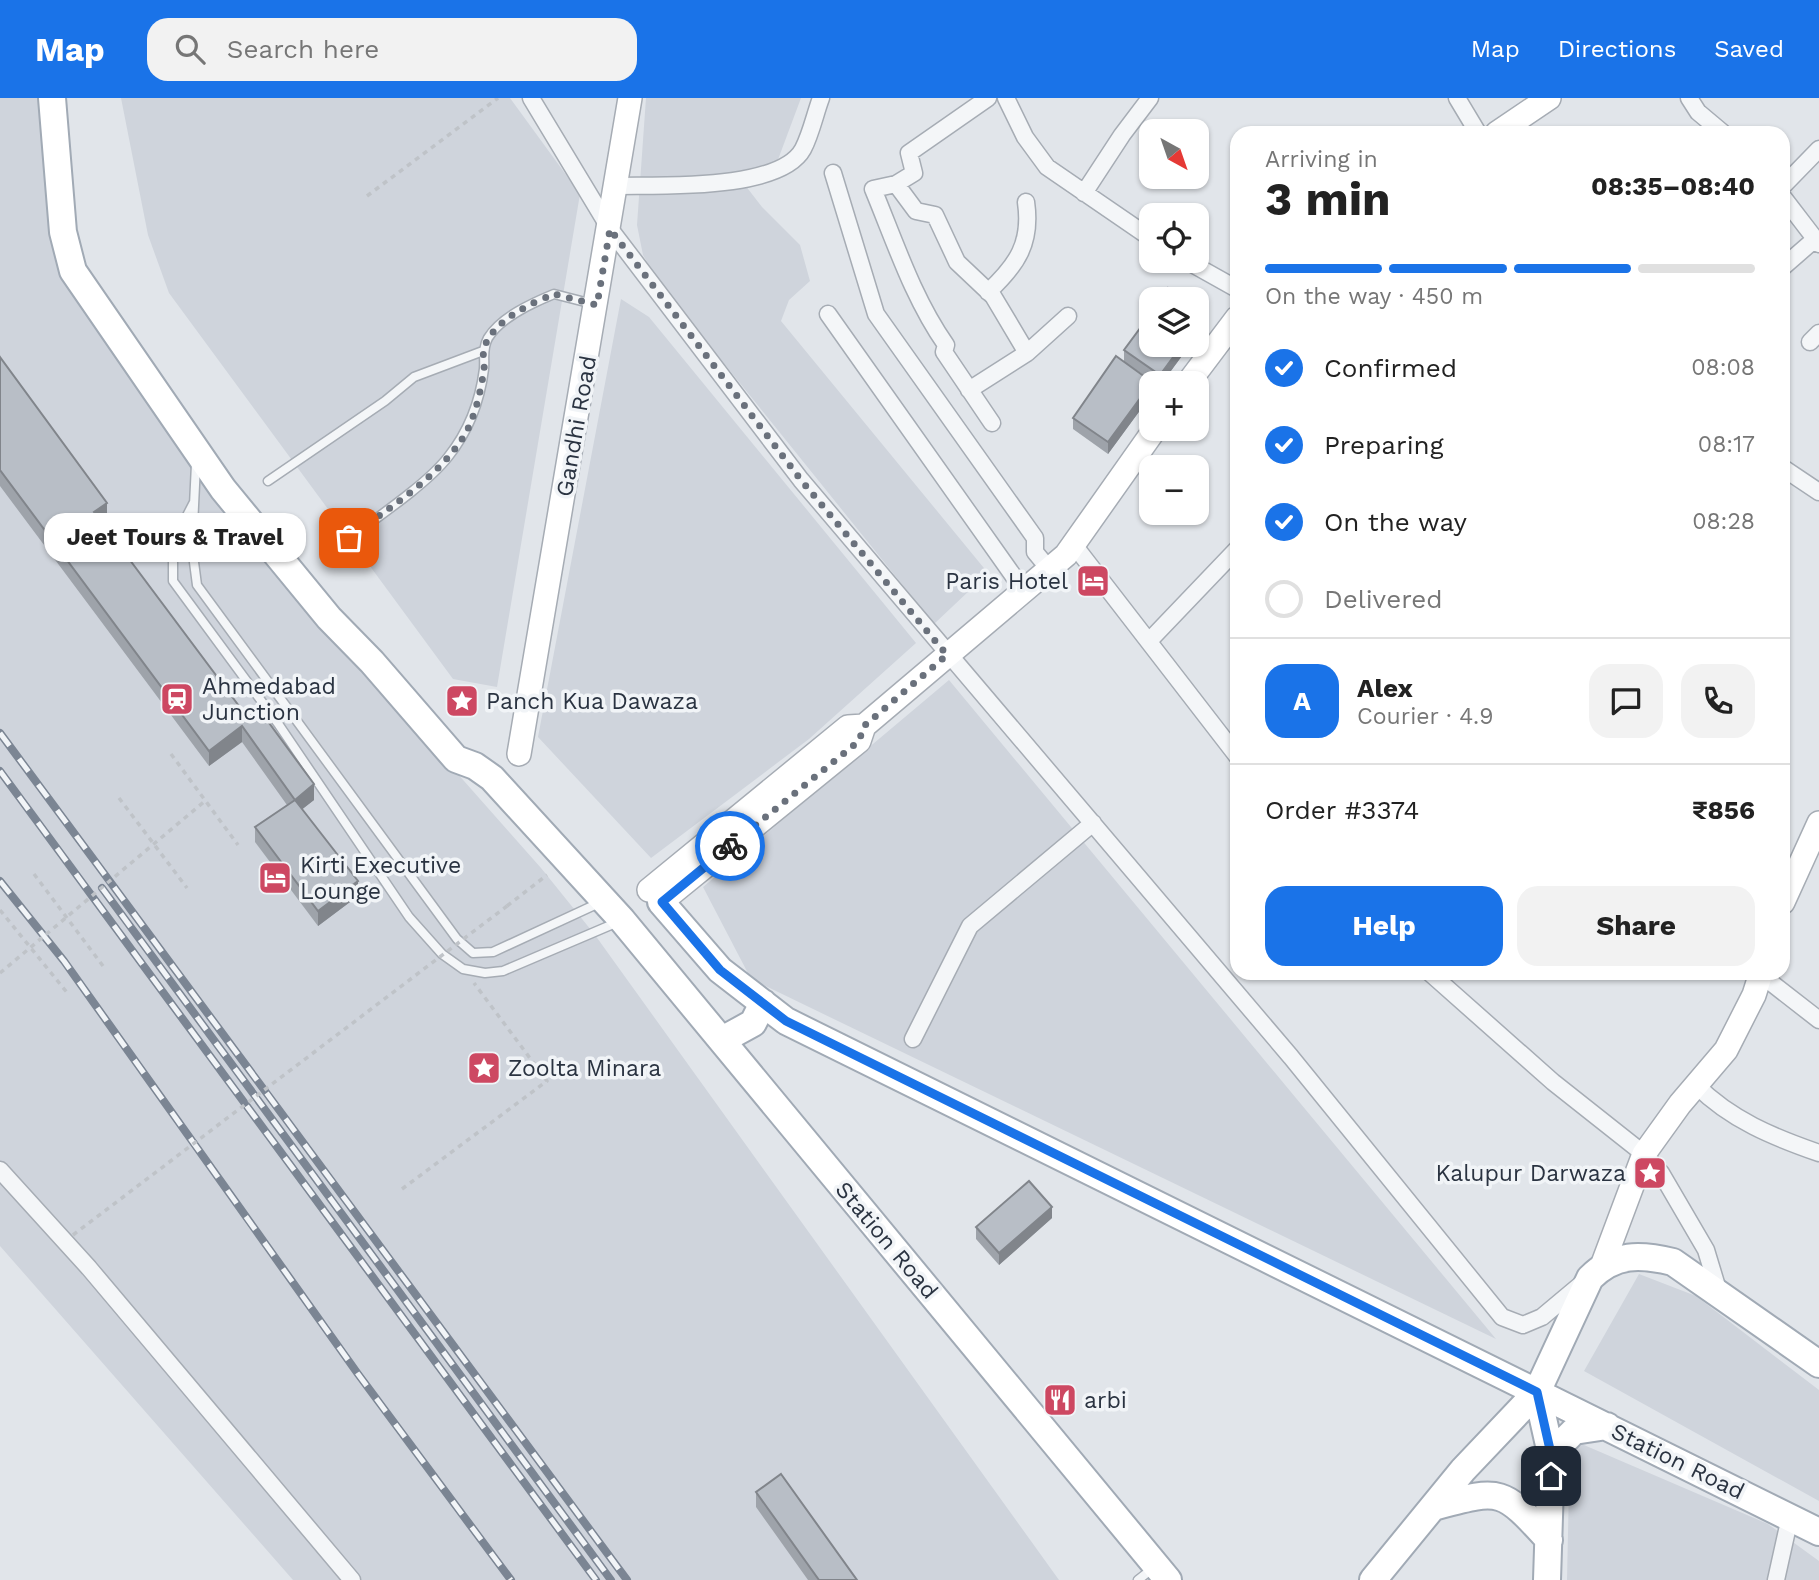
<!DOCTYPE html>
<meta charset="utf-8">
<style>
body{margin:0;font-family:"Work Sans",sans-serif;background:#f2f2f2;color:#222;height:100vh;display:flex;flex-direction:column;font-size:26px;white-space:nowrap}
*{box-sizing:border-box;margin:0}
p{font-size:23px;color:#767676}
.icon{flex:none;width:38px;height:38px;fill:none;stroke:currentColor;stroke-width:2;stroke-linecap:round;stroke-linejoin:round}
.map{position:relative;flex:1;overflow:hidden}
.details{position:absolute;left:1230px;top:28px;width:560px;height:854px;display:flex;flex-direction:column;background:#fff;border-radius:21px;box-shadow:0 2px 5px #0004}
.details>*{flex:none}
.needle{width:46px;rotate:140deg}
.controls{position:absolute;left:1139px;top:21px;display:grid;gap:14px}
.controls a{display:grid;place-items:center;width:70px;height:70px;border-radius:14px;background:#fff;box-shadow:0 2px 5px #0004;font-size:35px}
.pin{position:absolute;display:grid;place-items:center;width:60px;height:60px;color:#fff;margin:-30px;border-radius:14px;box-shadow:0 4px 10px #0006}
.courier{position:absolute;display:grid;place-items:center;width:70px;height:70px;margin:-35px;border:5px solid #1a73e8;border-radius:50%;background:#fff;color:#222;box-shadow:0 2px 9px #0007}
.bubble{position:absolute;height:49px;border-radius:21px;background:#fff;box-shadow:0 2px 5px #0004;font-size:23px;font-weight:700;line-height:49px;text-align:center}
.summary em{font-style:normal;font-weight:700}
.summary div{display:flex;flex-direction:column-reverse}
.summary{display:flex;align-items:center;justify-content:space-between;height:119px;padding:0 35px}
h1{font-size:46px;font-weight:700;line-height:52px}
.bar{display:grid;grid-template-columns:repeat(4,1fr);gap:10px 7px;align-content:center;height:84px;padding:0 35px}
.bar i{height:9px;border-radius:5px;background:#e0e0e0}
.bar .active{background:#1a73e8}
.bar p{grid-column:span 4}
.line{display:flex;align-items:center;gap:18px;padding:0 35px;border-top:2px solid #e0e0e0}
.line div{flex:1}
.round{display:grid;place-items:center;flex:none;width:74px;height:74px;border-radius:21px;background:#f2f2f2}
ol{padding:0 35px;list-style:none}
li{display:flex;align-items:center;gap:21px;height:77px}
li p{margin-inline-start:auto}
li .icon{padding:7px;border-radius:50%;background:#1a73e8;color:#fff;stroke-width:4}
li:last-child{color:#767676}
li i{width:38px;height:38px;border:4px solid #e0e0e0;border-radius:50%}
.primary-button{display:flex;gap:14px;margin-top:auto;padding:14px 35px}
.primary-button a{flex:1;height:80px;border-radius:21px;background:#1a73e8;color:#fff;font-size:28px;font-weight:700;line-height:80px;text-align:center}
.primary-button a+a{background:#f2f2f2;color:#222}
header{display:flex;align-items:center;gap:42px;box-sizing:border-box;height:98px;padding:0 35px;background:#1a73e8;color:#fff}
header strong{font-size:33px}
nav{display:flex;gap:38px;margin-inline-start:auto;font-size:24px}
.search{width:490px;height:63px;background:#f2f2f2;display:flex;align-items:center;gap:18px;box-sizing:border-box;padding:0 24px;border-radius:21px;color:#767676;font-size:26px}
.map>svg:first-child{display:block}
.built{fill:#cfd4dc}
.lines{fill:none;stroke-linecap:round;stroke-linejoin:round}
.lane-casing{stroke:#a6acb4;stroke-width:11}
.street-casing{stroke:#a6acb4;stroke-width:19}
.secondary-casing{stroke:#a6acb4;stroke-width:26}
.primary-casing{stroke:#a1aab5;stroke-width:30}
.path{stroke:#bfc3c8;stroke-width:3.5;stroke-dasharray:5 5;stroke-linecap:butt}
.lane{stroke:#f4f6f8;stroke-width:8}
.street{stroke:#f4f6f8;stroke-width:16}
.secondary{stroke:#fff;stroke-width:23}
.primary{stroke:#fff;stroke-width:26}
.rail-casing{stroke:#7b8593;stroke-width:8}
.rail{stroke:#f1f4f7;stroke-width:5;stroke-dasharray:16;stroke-linecap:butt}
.path-bridge{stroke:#bfc3c8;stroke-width:3.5;stroke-dasharray:5 5;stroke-linecap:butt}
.wall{fill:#9ea3aa}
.shaded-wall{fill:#81858b}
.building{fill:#b8bec6;stroke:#81858b;stroke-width:2}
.done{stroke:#6a717c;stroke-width:7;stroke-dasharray:0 12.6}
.route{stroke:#1a73e8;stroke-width:9}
.labels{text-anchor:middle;stroke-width:7;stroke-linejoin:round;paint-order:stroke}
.street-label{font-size:23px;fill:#2a3341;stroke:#f1f4f7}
.poi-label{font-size:23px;fill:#2a3341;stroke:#f1f4f7;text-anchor:start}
</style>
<header>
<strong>Map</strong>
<div class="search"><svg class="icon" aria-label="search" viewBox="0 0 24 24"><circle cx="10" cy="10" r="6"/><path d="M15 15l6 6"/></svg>Search here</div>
<nav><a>Map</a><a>Directions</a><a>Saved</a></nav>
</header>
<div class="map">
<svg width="1819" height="1482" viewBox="0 0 1819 1482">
<rect width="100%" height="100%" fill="#e1e5ea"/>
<!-- built -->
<path class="built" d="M 0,0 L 41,0 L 50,63 L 56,160 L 159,323 L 288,484 L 541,770 L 595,837 L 1059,1482 L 293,1482 L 0,1148 Z
M 121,0 L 510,0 L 580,96 L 497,589 L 453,581 L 169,195 L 148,137 Z
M 646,0 L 801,0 L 773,75 L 738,78 L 762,109 L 800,147 L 810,183 L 789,202 L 781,223 L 988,475 L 934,526 L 660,186 L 643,157 L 637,127 Z
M 621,201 L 649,219 L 916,545 L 809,641 L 651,760 L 538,639 Z
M 949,582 L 1496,1241 L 751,881 L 703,789 Z
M 1639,1176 L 1696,1198 L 1819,1292 L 1819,1403 L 1584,1273 Z
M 1570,1341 L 1768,1426 L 1819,1463 L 1819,1482 L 1567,1482 Z"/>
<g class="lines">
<defs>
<path id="lane" d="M 196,366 L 192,449 L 197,487 L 457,841 L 473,855 L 493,854 L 599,805
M 268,383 L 385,303 L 414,279 L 483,253
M 194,404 L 173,445 L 173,483 L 279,627 L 409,819 L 442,856 L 463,871 L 485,875 L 503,873 L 618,824
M 328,456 C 361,430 424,390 448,359 C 468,334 480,303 484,271 C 485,260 482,251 488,240 C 501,219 532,205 554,196 L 593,206
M 1138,1482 L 1152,1471"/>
<path id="street" d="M 531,0 L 610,131 L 801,382 L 1291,959 L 1502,1219 L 1523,1227 L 1542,1219 L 1585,1183
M 988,0 L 909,55 L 914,75 L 896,86 L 873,91 C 895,144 913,200 946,247 L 944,254 L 992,325
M 1006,0 L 1025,39 L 1047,69 L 1152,141
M 1457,0 L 1478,35
M 1689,0 L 1698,14 L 1723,35
M 833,75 L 876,216 L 1035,440 L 1035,454 L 1049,471
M 896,86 L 916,113 L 935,117 L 957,164 L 993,198 L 1027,255 L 1068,218
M 617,88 C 660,87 780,93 803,51 C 811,36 815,16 821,0
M 1783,88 L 1819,51
M 1084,95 L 1122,37 L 1150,0
M 1783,99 L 1819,146
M 1187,163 L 1237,191
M 1783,169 L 1814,142
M 988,194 C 1017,167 1032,145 1026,104
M 828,216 L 1024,493
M 1810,244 L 1819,235
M 969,292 L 1027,255
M 1783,370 L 1819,394
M 1074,447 L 1237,658
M 1150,542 L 1237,451
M 1430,875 L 1553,984 L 1644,1056 L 1661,1075 L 1706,1152 L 1719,1195
M 1760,876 L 1819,922
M 913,941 L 970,828 L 1093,725
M 1696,987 C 1731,1022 1773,1039 1819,1055
M 0,1072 L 89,1170 L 352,1482
M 1776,1482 L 1790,1419"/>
<path id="secondary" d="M 1497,35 L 1549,0
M 1188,285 L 1237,220
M 519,656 L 630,0
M 649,792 L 848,629 L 864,628
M 661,804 L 859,643 L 864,628 L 1066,457 L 1155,331
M 1783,804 L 1819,725
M 1602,1168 L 1644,1056 L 1680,1006 L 1726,952 L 1754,897 L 1761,875"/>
<path id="primary" d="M 52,0 L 63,134 L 73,173 L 223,391 L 329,520 L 372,564 L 456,661 L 475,668 L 492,680 L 622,822 L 1168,1482
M 661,804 L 720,872 L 786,923 L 1819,1434
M 722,942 L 753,925 L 763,905
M 1537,1294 L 1551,1356 L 1547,1482
M 1551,1356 L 1574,1333 L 1607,1328
M 1433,1409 C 1501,1391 1501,1389 1549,1442
M 1373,1482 L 1463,1372 L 1537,1294 L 1590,1180 C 1615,1155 1640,1156 1673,1164 L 1819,1266"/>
</defs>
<!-- lane casing -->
<use href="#lane" class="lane-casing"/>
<!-- street casing -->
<use href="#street" class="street-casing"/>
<!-- secondary casing -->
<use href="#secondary" class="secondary-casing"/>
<!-- primary casing -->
<use href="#primary" class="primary-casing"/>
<!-- path -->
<path class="path" d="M 367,98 L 498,0
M 171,656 L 238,747
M 119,700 L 187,790
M 34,776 L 103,868
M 507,808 L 547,777
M 0,812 L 69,897
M 402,1091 L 547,983 L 474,885"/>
<!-- lane -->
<use href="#lane" class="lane"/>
<!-- street -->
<use href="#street" class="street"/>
<!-- secondary -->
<use href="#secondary" class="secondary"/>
<!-- primary -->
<use href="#primary" class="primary"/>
<defs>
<path id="rail" d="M 0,635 L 627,1482
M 0,673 L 596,1482
M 0,783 L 64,863 L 358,1276 L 511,1482
M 102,790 L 611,1482"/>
</defs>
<!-- rail casing -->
<use href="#rail" class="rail-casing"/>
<!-- rail -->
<use href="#rail" class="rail"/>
<!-- path-bridge -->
<path class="path-bridge" d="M 0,875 L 205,703
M 73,1137 L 507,808"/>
</g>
<!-- wall -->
<path class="wall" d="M 1190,247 L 1162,285 L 1156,285 L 1124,264 L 1124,252 Z
M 1116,258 L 1152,284 L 1152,296 L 1108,356 L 1073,331 L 1073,320 Z
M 0,259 L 107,420 L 101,424 L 248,620 L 314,702 L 302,711 L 358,798 L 318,828 L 255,744 L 255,729 L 287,707 L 242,644 L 209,668 L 0,388 Z
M 1052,1120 L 999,1167 L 976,1141 L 976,1129 Z
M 756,1394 L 857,1482 L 808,1482 L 756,1409 Z"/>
<!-- shaded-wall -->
<path class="shaded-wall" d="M 1204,216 L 1204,228 L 1197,237 L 1197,226 Z
M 1182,247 L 1190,247 L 1162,285 L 1160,285 L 1160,277 Z
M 1152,284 L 1152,296 L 1108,356 L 1108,344 Z
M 107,405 L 107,420 L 94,430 L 94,414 Z
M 242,628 L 242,644 L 209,668 L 209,653 Z
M 314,686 L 314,702 L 295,717 L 295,702 Z
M 358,783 L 358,798 L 318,828 L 318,813 Z
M 1052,1109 L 1052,1120 L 999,1167 L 999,1155 Z"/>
<!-- building -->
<path class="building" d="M 1352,31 L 1356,35 L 1342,35 Z
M 1168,190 L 1183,201 L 1160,201 Z
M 1197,212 L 1204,216 L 1197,226 Z
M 1152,214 L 1152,247 L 1182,247 L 1160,277 L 1124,252 Z
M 1116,258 L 1152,284 L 1108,344 L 1073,320 Z
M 0,259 L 107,405 L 94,414 L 248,620 L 258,610 L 314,686 L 295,702 L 242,628 L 209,653 L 0,372 Z
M 295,702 L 358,783 L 318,813 L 255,729 Z
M 1029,1083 L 1052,1109 L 999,1155 L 976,1129 Z
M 781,1376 L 857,1482 L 819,1482 L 756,1394 Z"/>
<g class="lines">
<!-- done -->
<path class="done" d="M 349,440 C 388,410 437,381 464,338 C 475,320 481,292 484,271 C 485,264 482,257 484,250 C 493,223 529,206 554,196 L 597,207 L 610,131 L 801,382 L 947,557 L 864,628 L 859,643 L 730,748"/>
<!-- route -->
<path class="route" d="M 730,748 L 662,804 L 720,872 L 786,923 L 1537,1294 L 1551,1356 L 1551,1378"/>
</g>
<!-- icons -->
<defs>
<symbol id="hotel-square" viewBox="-11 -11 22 22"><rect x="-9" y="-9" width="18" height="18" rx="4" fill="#cd4862" stroke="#f1f4f7"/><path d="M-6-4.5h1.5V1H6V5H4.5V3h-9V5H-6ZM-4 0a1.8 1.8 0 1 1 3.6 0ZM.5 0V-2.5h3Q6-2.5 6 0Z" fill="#fff"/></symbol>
<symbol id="station-square" viewBox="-11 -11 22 22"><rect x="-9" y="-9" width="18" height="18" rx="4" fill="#cd4862" stroke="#f1f4f7"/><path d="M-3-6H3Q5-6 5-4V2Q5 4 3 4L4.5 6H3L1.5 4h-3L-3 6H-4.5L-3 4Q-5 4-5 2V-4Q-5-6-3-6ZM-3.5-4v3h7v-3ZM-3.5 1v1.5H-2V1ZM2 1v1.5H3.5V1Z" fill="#fff"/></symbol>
<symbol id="sight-square" viewBox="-11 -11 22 22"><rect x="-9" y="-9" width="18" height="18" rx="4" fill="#cd4862" stroke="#f1f4f7"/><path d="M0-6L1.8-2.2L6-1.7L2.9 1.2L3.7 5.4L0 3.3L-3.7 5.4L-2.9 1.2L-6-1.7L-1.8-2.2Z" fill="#fff"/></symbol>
<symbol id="restaurant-square" viewBox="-11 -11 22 22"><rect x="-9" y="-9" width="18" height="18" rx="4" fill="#cd4862" stroke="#f1f4f7"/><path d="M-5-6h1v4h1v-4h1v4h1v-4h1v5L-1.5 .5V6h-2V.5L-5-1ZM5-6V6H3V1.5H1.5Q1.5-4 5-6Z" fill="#fff"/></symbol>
</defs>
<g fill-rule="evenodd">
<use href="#hotel-square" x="1074" y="464" width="38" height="38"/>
<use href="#station-square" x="158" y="582" width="38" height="38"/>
<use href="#sight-square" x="443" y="584" width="38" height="38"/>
<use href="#hotel-square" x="256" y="761" width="38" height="38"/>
<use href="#sight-square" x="465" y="951" width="38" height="38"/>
<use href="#sight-square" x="1631" y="1056" width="38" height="38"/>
<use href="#restaurant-square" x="1041" y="1283" width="38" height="38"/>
</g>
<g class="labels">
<!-- street labels -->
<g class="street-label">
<text transform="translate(576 328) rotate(-80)" y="8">Gandhi Road</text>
<text transform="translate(887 1142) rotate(50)" y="8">Station Road</text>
<text transform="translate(1678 1363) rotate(26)" y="8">Station Road</text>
</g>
<!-- poi labels -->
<g class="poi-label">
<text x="1068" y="491" text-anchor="end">Paris Hotel</text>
<text x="202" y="596">Ahmedabad<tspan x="202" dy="26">Junction</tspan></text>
<text x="486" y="611">Panch Kua Dawaza</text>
<text x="300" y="775">Kirti Executive<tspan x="300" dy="26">Lounge</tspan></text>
<text x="508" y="978">Zoolta Minara</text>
<text x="1626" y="1083" text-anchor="end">Kalupur Darwaza</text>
<text x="1084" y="1310">arbi</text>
</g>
</g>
</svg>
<div class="controls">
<a><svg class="needle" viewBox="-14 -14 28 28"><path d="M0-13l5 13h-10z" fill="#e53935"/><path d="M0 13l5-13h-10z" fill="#767676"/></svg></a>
<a><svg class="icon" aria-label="locate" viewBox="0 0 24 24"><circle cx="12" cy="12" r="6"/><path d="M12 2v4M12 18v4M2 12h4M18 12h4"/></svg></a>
<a><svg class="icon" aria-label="layers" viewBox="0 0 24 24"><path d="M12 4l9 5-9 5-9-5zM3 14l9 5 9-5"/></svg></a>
<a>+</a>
<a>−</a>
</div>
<div class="pin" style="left:349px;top:440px;background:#ea580c"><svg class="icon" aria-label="bag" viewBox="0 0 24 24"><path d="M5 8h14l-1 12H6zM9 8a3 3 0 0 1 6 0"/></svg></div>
<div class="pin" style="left:1551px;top:1378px;background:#1f2937"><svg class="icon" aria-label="home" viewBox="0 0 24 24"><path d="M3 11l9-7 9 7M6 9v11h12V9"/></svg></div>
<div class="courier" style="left:730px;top:748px"><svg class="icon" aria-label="bike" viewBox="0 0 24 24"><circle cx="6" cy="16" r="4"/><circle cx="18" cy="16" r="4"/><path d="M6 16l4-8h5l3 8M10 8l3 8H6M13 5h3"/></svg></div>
<div class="bubble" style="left:44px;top:415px;width:262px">Jeet Tours &amp; Travel</div>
<section class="details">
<div class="summary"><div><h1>3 min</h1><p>Arriving in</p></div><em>08:35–08:40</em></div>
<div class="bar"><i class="active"></i><i class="active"></i><i class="active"></i><i></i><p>On the way · 450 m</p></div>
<ol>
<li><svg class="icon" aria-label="check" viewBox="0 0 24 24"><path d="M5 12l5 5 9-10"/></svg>Confirmed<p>08:08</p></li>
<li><svg class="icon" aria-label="check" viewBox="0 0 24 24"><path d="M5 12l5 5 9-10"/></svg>Preparing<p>08:17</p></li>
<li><svg class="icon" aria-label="check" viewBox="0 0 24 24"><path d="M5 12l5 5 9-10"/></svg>On the way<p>08:28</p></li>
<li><i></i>Delivered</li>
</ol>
<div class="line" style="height:126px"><b class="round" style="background:#1a73e8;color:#fff">A</b><div><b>Alex</b><p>Courier · 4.9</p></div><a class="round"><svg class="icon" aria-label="chat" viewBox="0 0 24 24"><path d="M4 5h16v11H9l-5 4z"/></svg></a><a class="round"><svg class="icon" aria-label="phone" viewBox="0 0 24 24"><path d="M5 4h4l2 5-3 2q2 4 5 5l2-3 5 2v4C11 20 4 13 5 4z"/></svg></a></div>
<div class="line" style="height:91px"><div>Order #3374</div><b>₹856</b></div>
<div class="primary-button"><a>Help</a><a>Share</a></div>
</section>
</div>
